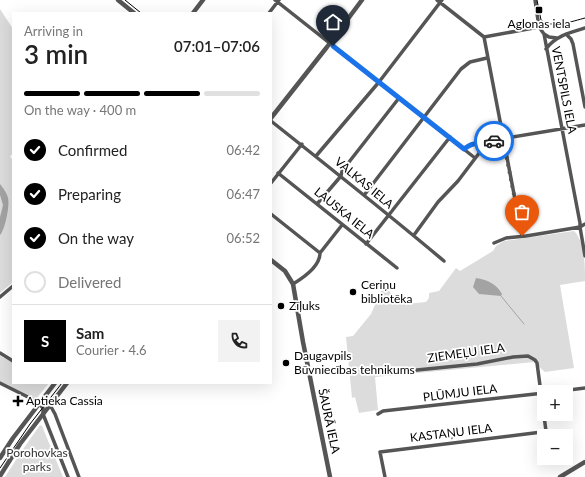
<!DOCTYPE html>
<meta charset="utf-8">
<style>
body{margin:0;font-family:Lato,sans-serif;background:#f2f2f2;color:#222;height:100vh;display:flex;flex-direction:column;font-size:15px;white-space:nowrap}
*{box-sizing:border-box;margin:0}
p{font-size:13px;color:#767676}
.icon{flex:none;width:22px;height:22px;fill:none;stroke:currentColor;stroke-width:2;stroke-linecap:round;stroke-linejoin:round}
.map{position:relative;flex:1;overflow:hidden}
.details{position:absolute;left:12px;top:12px;width:260px;height:372px;display:flex;flex-direction:column;background:#fff;border-radius:0px;box-shadow:0 4px 16px #0002}
.details>*{flex:none}
.buttons{position:absolute;left:537px;top:385px;display:grid;gap:8px}
.buttons a{display:grid;place-items:center;width:36px;height:36px;border-radius:0px;background:#fff;box-shadow:0 4px 16px #0002;font-size:20px}
.pin{position:absolute;display:grid;place-items:center;width:34px;height:34px;color:#fff;margin:-41px -17px;border-radius:50% 50% 50% 0;rotate:-45deg;box-shadow:0 0 4px #0007}
.pin .icon{rotate:45deg}
.courier{position:absolute;display:grid;place-items:center;width:40px;height:40px;margin:-20px;border:3px solid #1a73e8;border-radius:50%;background:#fff;color:#222;box-shadow:0 1px 5px #0007}
.head em{font-style:normal;font-weight:600}
.head div{display:flex;flex-direction:column-reverse}
.head{display:flex;align-items:center;justify-content:space-between;height:68px;padding:0 12px}
h1{font-size:26px;font-weight:600;line-height:30px}
.bar{display:grid;grid-template-columns:repeat(4,1fr);gap:6px 4px;align-content:center;height:48px;padding:0 12px}
.bar i{height:5px;border-radius:3px;background:#e0e0e0}
.bar .active{background:#000}
.bar p{grid-column:span 4}
.line{display:flex;align-items:center;gap:10px;padding:0 12px;border-top:1px solid #e0e0e0}
.line div{flex:1}
.round{display:grid;place-items:center;flex:none;width:42px;height:42px;border-radius:0px;background:#f2f2f2}
ol{padding:0 12px;list-style:none}
li{display:flex;align-items:center;gap:12px;height:44px}
li p{margin-inline-start:auto}
li .icon{padding:4px;border-radius:50%;background:#000;color:#fff;stroke-width:4}
li:last-child{color:#767676}
li i{width:22px;height:22px;border:2px solid #e0e0e0;border-radius:50%}
.map>svg:first-child{display:block}
.green{fill:#dcdcdc}
.water{fill:#a3a3a3}
.lines{fill:none;stroke-linecap:round;stroke-linejoin:round}
.stream{stroke:#a3a3a3;stroke-width:1}
.minor{stroke:#555;stroke-width:3.5}
.tertiary{stroke:#555;stroke-width:4.5}
.tram{stroke:#000;stroke-width:1}
.done{stroke:#595959;stroke-width:4;stroke-dasharray:0 7.2}
.route{stroke:#1a73e8;stroke-width:5}
.poi-dot{fill:#000;stroke:#fff;stroke-width:1.5}
.labels{text-anchor:middle;stroke-width:3.5;stroke-linejoin:round;paint-order:stroke}
.poi-label{font-size:12px;fill:#000;stroke:#fff;text-anchor:start}
.street-label{font-size:12px;fill:#000;stroke:#fff}
.park-label{font-size:12px;fill:#333;stroke:#fff}
</style>
<div class="map">
<svg width="585" height="477" viewBox="0 0 585 477">
<rect width="100%" height="100%" fill="#fff"/>
<!-- green -->
<path class="green" d="M 0,9 L 13,29 L 13,154 L 10,156 L 13,161 L 13,282 L 0,293 Z
M 574,231 C 585,242 585,265 585,281 L 560,285 L 574,368 L 545,372 L 534,362 L 375,377 L 378,410 L 359,413 L 355,397 L 352,398 L 346,337 L 353,336 L 371,314 L 382,289 L 386,289 L 406,304 L 426,302 L 429,298 L 429,293 L 439,291 L 456,268 L 460,271 L 493,251 L 496,246 L 504,241 Z
M 0,355 L 2,357 L 13,362 L 13,383 L 49,383 L 36,399 L 0,381 Z
M 40,425 L 42,426 L 63,477 L 5,477 L 21,452 Z"/>
<!-- water -->
<path class="water" d="M 0,184 C 3,188 7,193 8,198 C 10,205 5,230 0,235 L 0,217 L 3,205 L 0,195 Z
M 476,278 C 487,280 496,283 502,294 L 501,296 L 479,294 L 473,287 Z"/>
<g class="lines">
<!-- stream -->
<path class="stream" d="M 501,296 L 524,324"/>
<!-- minor -->
<path class="minor" d="M 275,0 L 475,158
M 437,0 L 484,37 L 522,236
M 535,0 L 539,27 L 544,34 L 580,223 L 580,227 L 585,256
M 269,13 L 279,0
M 544,34 L 549,37 L 557,38
M 566,34 L 571,39 L 573,44 L 585,107
M 484,37 L 539,27
M 546,49 C 555,36 571,32 585,28
M 271,121 C 329,167 387,213 444,261
M 464,149 C 470,144 478,142 486,144
M 316,156 L 379,82 L 442,0
M 278,173 L 397,268
M 271,183 L 302,144
M 365,194 L 461,69 L 470,62 L 487,58
M 317,204 L 341,176 L 342,171 L 399,98
M 271,214 L 320,253
M 414,235 L 438,202 L 458,181 L 486,144 L 492,141 L 507,138 L 585,125
M 494,243 L 506,238 L 526,236 L 580,227 L 585,224
M 366,244 L 450,137
M 293,284 C 303,278 320,266 320,253 L 342,225
M 0,297 L 13,286
M 0,353 L 13,361
M 407,371 L 477,364 L 513,357 L 528,356 L 535,360 L 537,363 L 546,431
M 0,383 L 36,401 L 43,408 L 43,414 L 68,477
M 553,392 L 585,388
M 48,406 L 50,405 L 55,414 L 79,477
M 378,414 L 383,411 L 544,393
M 385,477 L 380,452 L 550,431"/>
<!-- tertiary -->
<path class="tertiary" d="M 118,0 L 134,13
M 193,13 L 203,0
M 271,118 L 327,47 L 362,0
M 271,260 L 285,271 L 293,284 L 303,342 L 330,477
M 0,458 L 13,438 L 55,383
M 0,476 L 20,444 L 67,383
M 560,477 L 585,462"/>
<!-- tram -->
<path class="tram" d="M 125,0 L 141,13
M 537,0 L 541,20 C 552,29 573,21 585,18
M 0,468 L 30,424 L 62,383"/>
</g>
<g class="lines">
<!-- done -->
<path class="done" d="M 494,141 L 503,139 L 522,236"/>
<!-- route -->
<path class="route" d="M 333,46 L 464,149 C 470,144 478,142 486,144 L 494,141"/>
</g>
<!-- markers -->
<g class="poi-dot">
<rect x="535" y="6" width="8" height="8" rx="2"/>
<circle cx="353" cy="292" r="4"/>
<circle cx="281" cy="306" r="4"/>
<circle cx="286" cy="363" r="4"/>
<path d="M16 395h4v4h4v4h-4v4h-4v-4h-4v-4h4z"/>
</g>
<g class="labels">
<!-- poi labels -->
<g class="poi-label">
<text x="539" y="28" text-anchor="middle">Aglonas iela</text>
<text x="361" y="289">Ceriņu<tspan x="361" dy="14">bibliotēka</tspan></text>
<text x="289" y="310">Zīļuks</text>
<text x="294" y="360">Daugavpils<tspan x="294" dy="14">Būvniecības tehnikums</tspan></text>
<text x="26" y="405">Aptieka Cassia</text>
</g>
<!-- street labels -->
<g class="street-label">
<text transform="translate(564 90) rotate(79)" y="4">VENTSPILS IELA</text>
<text transform="translate(364 183) rotate(40)" y="4">VALKAS IELA</text>
<text transform="translate(344 213) rotate(39)" y="4">LAUSKA IELA</text>
<text transform="translate(466 353) rotate(-8)" y="4">ZIEMEĻU IELA</text>
<text transform="translate(460 393) rotate(-7)" y="4">PLŪMJU IELA</text>
<text transform="translate(329 421) rotate(78)" y="4">ŠAURĀ IELA</text>
<text transform="translate(451 433) rotate(-7)" y="4">KASTAŅU IELA</text>
</g>
<!-- park labels -->
<g class="park-label">
<text x="37" y="457">Porohovkas<tspan x="37" dy="14">parks</tspan></text>
</g>
</g>
</svg>
<div class="buttons">
<a>+</a>
<a>−</a>
</div>
<div class="pin" style="left:522px;top:236px;background:#ea580c"><svg class="icon" aria-label="bag" viewBox="0 0 24 24"><path d="M5 8h14l-1 12H6zM9 8a3 3 0 0 1 6 0"/></svg></div>
<div class="pin" style="left:333px;top:46px;background:#1f2937"><svg class="icon" aria-label="home" viewBox="0 0 24 24"><path d="M3 11l9-7 9 7M6 9v11h12V9"/></svg></div>
<div class="courier" style="left:494px;top:141px"><svg class="icon" aria-label="car" viewBox="0 0 24 24"><path d="M5 17H2v-5l4-1 3-4h7l3 4 3 1v5h-3M9 17h6M6 11h13"/><circle cx="7" cy="17" r="2"/><circle cx="17" cy="17" r="2"/></svg></div>
<section class="details">
<div class="head"><div><h1>3 min</h1><p>Arriving in</p></div><em>07:01–07:06</em></div>
<div class="bar"><i class="active"></i><i class="active"></i><i class="active"></i><i></i><p>On the way · 400 m</p></div>
<ol>
<li><svg class="icon" aria-label="check" viewBox="0 0 24 24"><path d="M5 12l5 5 9-10"/></svg>Confirmed<p>06:42</p></li>
<li><svg class="icon" aria-label="check" viewBox="0 0 24 24"><path d="M5 12l5 5 9-10"/></svg>Preparing<p>06:47</p></li>
<li><svg class="icon" aria-label="check" viewBox="0 0 24 24"><path d="M5 12l5 5 9-10"/></svg>On the way<p>06:52</p></li>
<li><i></i>Delivered</li>
</ol>
<div class="line" style="height:72px"><b class="round" style="background:#000;color:#fff">S</b><div><b>Sam</b><p>Courier · 4.6</p></div><a class="round"><svg class="icon" aria-label="phone" viewBox="0 0 24 24"><path d="M5 4h4l2 5-3 2q2 4 5 5l2-3 5 2v4C11 20 4 13 5 4z"/></svg></a></div>
</section>
</div>
